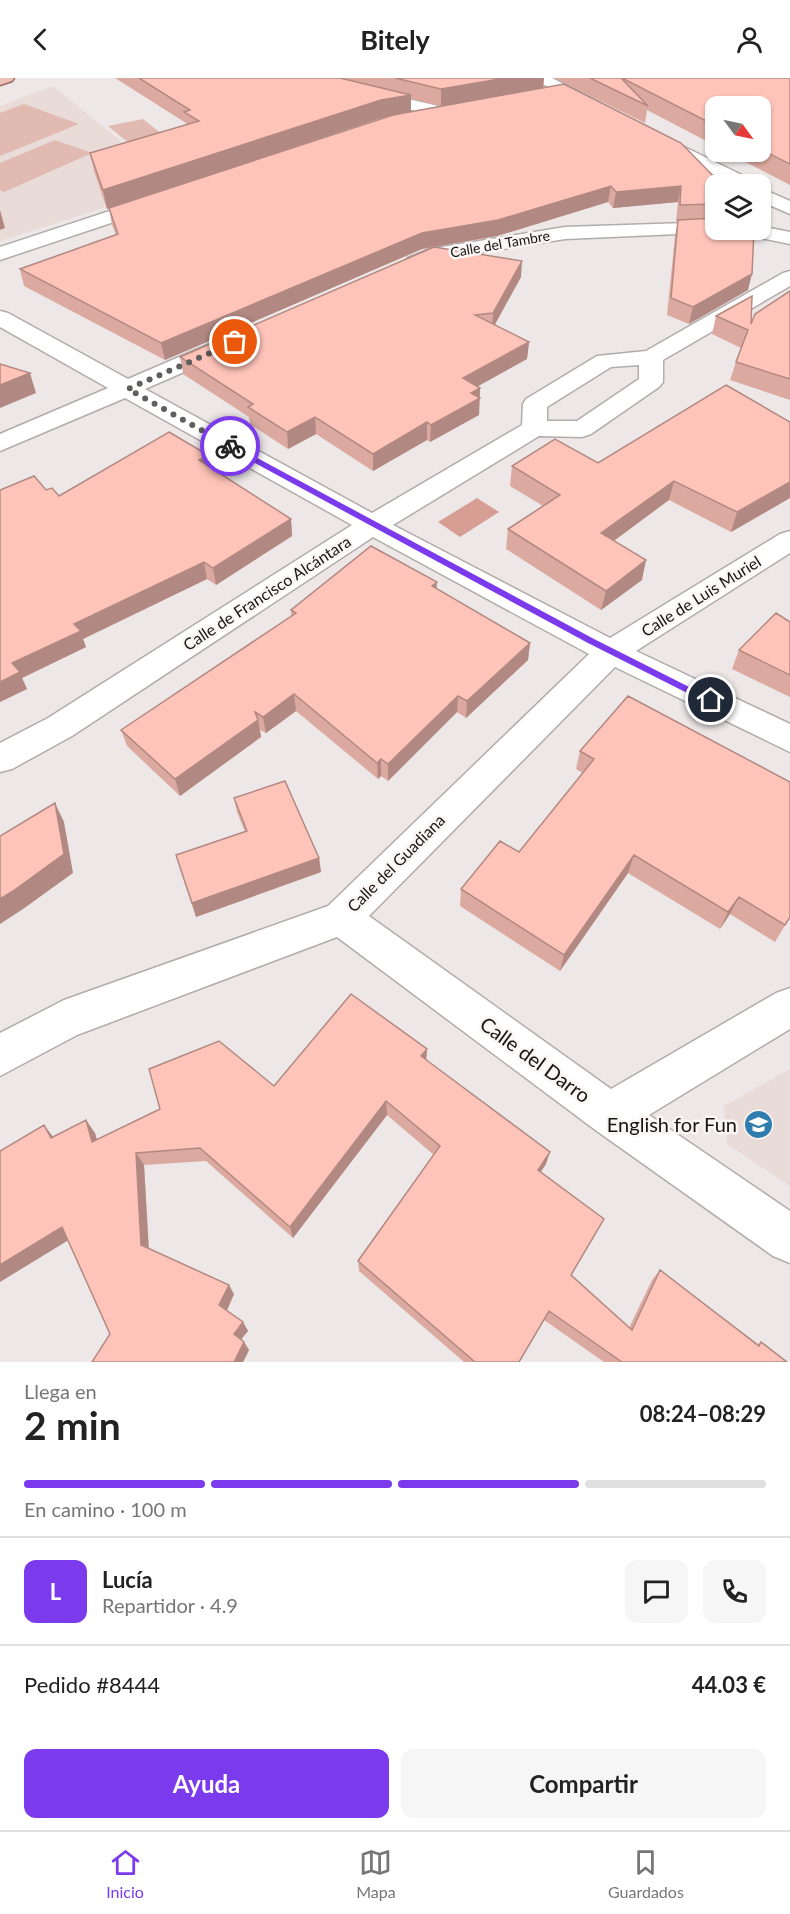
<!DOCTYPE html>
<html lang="es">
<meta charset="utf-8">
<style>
body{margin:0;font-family:Lato,sans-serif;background:#f6f6f6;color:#222;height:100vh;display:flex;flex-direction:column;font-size:22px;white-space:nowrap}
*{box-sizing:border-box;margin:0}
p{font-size:20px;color:#767676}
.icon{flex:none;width:33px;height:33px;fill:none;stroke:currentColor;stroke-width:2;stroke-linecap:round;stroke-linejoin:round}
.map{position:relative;height:1284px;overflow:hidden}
.panel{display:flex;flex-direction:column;background:#fff;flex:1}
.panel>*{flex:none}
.needle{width:39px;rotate:123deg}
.tools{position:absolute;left:705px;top:18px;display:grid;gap:12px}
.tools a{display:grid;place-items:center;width:66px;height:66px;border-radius:12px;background:#fff;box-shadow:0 2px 4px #0004;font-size:30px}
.pin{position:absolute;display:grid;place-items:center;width:51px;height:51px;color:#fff;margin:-26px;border:3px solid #fff;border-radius:50%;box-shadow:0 2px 6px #0007}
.courier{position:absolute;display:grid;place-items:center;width:60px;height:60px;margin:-30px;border:4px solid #7c3aed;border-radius:50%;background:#fff;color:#222;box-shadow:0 2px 8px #0007}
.head em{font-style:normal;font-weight:700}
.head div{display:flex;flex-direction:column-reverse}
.head{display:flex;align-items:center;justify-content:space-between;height:102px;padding:0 24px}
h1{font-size:39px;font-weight:700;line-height:45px}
.bar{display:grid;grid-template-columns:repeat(4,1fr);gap:9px 6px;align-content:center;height:72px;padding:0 24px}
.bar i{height:8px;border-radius:4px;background:#e0e0e0}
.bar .active{background:#7c3aed}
.bar p{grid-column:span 4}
.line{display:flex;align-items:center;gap:15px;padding:0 24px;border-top:2px solid #e0e0e0}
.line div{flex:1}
.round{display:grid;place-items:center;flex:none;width:63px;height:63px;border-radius:12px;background:#f6f6f6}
.button{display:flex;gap:12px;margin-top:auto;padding:12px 24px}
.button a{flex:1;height:69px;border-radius:12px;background:#7c3aed;color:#fff;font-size:24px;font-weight:700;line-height:69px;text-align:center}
.button a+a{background:#f6f6f6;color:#222}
header{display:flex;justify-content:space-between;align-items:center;height:78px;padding:0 24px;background:#fff;font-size:27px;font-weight:700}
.tabs{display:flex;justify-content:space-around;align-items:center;height:84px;border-top:2px solid #e0e0e0;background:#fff;font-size:16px;color:#767676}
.tabs a{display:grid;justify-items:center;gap:3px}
.tabs .active{color:#7c3aed}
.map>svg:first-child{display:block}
.built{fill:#e9dbd8}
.green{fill:#e1bab2}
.water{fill:#d79f94}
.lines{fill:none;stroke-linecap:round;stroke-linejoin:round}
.street-casing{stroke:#b1acab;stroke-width:3}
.primary-casing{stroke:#99685f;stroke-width:3}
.street{fill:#fff;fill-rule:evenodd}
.primary{fill:#ecbfb7;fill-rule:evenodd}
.wall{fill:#dba99f;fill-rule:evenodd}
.shaded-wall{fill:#b28982}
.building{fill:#ffc4b9;stroke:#b28982;stroke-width:1.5}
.route{fill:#7c3aed}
.done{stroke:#615f5e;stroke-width:6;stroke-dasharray:0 10.8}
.labels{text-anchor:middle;stroke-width:5;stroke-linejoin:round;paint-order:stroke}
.far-street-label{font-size:14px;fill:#161514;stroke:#fbf6f5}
.street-label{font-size:16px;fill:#161514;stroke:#fbf6f5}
.near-street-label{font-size:20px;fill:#161514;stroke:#fbf6f5}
.near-poi-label{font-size:20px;fill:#161514;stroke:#fbf6f5;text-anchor:end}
</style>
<header><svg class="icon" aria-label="back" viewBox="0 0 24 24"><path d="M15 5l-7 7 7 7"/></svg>Bitely<svg class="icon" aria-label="person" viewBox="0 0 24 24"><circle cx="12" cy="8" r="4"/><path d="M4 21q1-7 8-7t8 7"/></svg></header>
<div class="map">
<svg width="790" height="1284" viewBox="0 0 790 1284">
<rect width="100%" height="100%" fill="#ede8e7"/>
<!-- built -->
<path class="built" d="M 53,8 L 175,107 L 0,163 L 0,28 Z
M 790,991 L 790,1108 L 727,1066 L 724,1028 Z"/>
<!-- green -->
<path class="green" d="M 24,26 L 79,46 L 0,78 L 0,35 Z
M 143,41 L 172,64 L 137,72 L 108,48 Z
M 55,62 L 92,75 L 4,114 L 0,112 L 0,85 Z"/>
<!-- water -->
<path class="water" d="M 477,420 L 499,434 L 460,459 L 438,444 Z"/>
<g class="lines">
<defs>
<path id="street" d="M 292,0 L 315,0 L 452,31 L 454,35 L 446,40 L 311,9 L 294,3 Z
M 532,0 L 552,0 L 600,25 L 602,28 L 594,33 L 588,31 Z
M 656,55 L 752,102 L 754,106 L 732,106 L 650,64 L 647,60 L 650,56 Z
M 760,110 L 790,123 L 790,136 L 760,123 Z
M 152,119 L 159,121 L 161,125 L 159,129 L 0,182 L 0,169 Z
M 716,144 L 716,152 L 725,152 L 723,154 L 565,161 L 435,182 L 415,190 L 408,188 L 405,184 L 408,180 L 430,171 L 565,149 Z
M 760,148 L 790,154 L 790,166 L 742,156 L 739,152 L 760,152 Z
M 790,193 L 790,208 L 663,282 L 663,304 L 659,309 L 591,356 L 582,359 L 539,358 L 393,447 L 610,560 L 780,456 L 790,453 L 790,475 L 636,573 L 790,646 L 790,674 L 615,589 L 369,838 L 611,1011 L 776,915 L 790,910 L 790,951 L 649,1037 L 790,1133 L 790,1185 L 773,1178 L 594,1051 L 337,859 L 77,957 L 0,998 L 0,955 L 64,922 L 328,828 L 589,576 L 373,459 L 72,658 L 12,691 L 0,694 L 0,665 L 48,640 L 352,447 L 125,320 L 0,373 L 0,356 L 108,310 L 0,249 L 0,233 L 8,235 L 128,301 L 214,264 L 222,262 L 230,264 L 233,269 L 230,274 L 145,311 L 372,435 L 522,347 L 523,326 L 526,321 L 597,278 L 646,273 L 783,195 ZM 639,287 L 639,301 L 577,343 L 547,343 L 547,329 L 611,289 Z"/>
<path id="primary" d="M 0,0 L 14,0 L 12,3 L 0,7 Z"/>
</defs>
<!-- street casing -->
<use href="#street" class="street-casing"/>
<!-- primary casing -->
<use href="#primary" class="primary-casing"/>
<!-- street -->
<use href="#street" class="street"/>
<!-- primary -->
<use href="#primary" class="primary"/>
</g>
<!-- wall -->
<path class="wall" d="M 115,0 L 544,0 L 543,10 L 716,106 L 716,152 L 748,212 L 689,246 L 667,237 L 675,158 L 678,143 L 676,143 L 678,124 L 613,130 L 608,124 L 497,158 L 422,171 L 165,282 L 24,208 L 20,191 L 116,157 L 112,147 L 109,130 L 107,131 L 94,93 L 90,75 L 186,47 L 186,45 ZM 411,21 L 440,28 L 411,34 ZM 388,39 L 118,127 L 381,40 Z
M 554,0 L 790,0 L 790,107 L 726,74 L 760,74 L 760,28 L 716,28 L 716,68 L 647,32 L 645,45 Z
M 521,199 L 494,247 L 529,264 L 527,281 L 477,308 L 480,310 L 479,337 L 430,364 L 427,362 L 373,393 L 316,356 L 288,371 L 250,346 L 249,339 L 183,296 L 180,279 Z
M 790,213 L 790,322 L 730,302 L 736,284 L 741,270 L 712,256 L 716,238 L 751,246 Z
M 790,344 L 790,420 L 731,454 L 669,422 L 614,463 L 642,502 L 601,532 L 506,471 L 508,451 L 543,428 L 510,408 L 512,388 L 598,385 Z
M 210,389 L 291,441 L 292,458 L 216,507 L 207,501 L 83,561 L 86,569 L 22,600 L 27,611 L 0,624 L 0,412 L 46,412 L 59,418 Z
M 437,511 L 530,565 L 528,582 L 466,640 L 457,634 L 388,703 L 381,698 L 378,701 L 296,633 L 266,655 L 260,652 L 261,659 L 180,718 L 127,668 L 121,652 L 291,538 L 291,532 Z
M 790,544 L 790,619 L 732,591 L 739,572 Z
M 628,618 L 790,839 L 775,864 L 730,836 L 720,851 L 628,795 L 560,893 L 460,828 L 461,811 L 519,774 L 583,695 L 576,691 L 580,673 Z
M 234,720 L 319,780 L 321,794 L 196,839 L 180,791 L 245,754 L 237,734 Z
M 427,971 L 426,982 L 546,1086 L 541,1093 L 571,1197 L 629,1250 L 652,1202 L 660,1192 L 758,1266 L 761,1264 L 787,1284 L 604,1284 L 544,1242 L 519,1284 L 464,1284 L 359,1193 L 358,1183 L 434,1077 L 387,1037 L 293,1160 L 206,1083 L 144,1087 L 149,1170 L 234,1216 L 227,1233 L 243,1244 L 248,1253 L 241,1261 L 244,1264 L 249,1272 L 243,1284 L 92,1284 L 110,1256 L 68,1162 L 53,1058 L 95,1055 L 97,1062 L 274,1008 Z"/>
<!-- shaded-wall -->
<path class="shaded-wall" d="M 505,0 L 544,0 L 543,10 L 441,29 L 441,11 Z
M 411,17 L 411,35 L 381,40 L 107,131 L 103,112 L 381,22 Z
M 611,108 L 608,124 L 497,158 L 422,171 L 165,282 L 161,265 L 422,155 Z
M 681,108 L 678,124 L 613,130 L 616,114 Z
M 0,132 L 5,150 L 0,152 Z
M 522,183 L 521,199 L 492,252 L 493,235 Z
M 752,196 L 748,212 L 689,246 L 693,229 Z
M 529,264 L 527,281 L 462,317 L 463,300 Z
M 30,295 L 36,315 L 0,330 L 0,307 Z
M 480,310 L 479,337 L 430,364 L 431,347 L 471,315 Z
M 315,339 L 316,356 L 288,371 L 287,354 Z
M 427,344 L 427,362 L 373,393 L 373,376 Z
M 208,377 L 211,393 L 199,382 Z
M 674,403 L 669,422 L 597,475 L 601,455 Z
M 790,404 L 790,420 L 731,454 L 737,434 Z
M 291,441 L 292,458 L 216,507 L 213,490 Z
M 646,482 L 642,502 L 601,532 L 606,513 Z
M 204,484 L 207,501 L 83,561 L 86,569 L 22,600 L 27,611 L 0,624 L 0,604 L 12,585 L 74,546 Z
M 437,504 L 436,521 L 432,508 Z
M 530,565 L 528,582 L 466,640 L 467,623 Z
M 294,616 L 296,633 L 266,655 L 263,639 Z
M 458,618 L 457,634 L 388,703 L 388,686 Z
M 258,642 L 261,659 L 180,718 L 175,701 Z
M 381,681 L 381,698 L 378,701 L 377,685 Z
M 55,725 L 64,744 L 73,795 L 23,831 L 0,846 L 0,821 Z
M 634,777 L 628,795 L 560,893 L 564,877 Z
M 319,780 L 321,794 L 196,839 L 192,825 Z
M 739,819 L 730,836 L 720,851 L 728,834 Z
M 427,971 L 426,985 L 421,978 Z
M 386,1023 L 387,1037 L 293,1160 L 290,1149 Z
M 86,1042 L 95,1055 L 101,1077 L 92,1064 Z
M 44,1047 L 54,1060 L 51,1060 Z
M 550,1074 L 546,1086 L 534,1104 L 538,1092 Z
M 136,1075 L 144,1087 L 149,1177 L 141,1167 Z
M 62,1149 L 72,1160 L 0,1204 L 0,1187 Z
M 229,1207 L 234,1216 L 225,1236 L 219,1227 Z
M 243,1244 L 248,1253 L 239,1264 L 234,1256 Z
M 244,1264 L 249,1272 L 243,1284 L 234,1284 Z"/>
<!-- building -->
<path class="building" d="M 139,0 L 340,0 L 411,17 L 381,22 L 103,112 L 90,75 L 199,43 L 184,34 L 190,32 Z
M 395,0 L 505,0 L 441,11 Z
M 590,0 L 621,0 L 648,28 Z
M 622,0 L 790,0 L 790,86 L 760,71 L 760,28 L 716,28 L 716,48 Z
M 564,6 L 681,65 L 721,106 L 716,106 L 716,126 L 680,127 L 681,108 L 616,114 L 611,108 L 498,142 L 422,155 L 161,265 L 20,191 L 118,156 L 109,130 L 393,37 Z
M 716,140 L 716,152 L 754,152 L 752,196 L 693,229 L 671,220 L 678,142 Z
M 434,169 L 522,183 L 493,235 L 475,237 L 529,264 L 463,300 L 480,310 L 471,315 L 480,320 L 431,347 L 427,344 L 373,376 L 315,339 L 287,354 L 248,329 L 253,326 L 180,279 Z
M 790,213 L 790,301 L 736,284 L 748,252 L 716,238 L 752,218 L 751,246 L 755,236 Z
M 0,286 L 30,295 L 0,307 Z
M 726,307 L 790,344 L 790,404 L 737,434 L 674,403 L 601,455 L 646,482 L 606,513 L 508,451 L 560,417 L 512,388 L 555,361 L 598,385 Z
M 169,354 L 208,377 L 199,382 L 291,441 L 213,490 L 204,484 L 74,546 L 81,553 L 12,585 L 20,594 L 0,604 L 0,412 L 34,398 L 46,412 L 52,410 L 59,418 Z
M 371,468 L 437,504 L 432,508 L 530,565 L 467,623 L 458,618 L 388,686 L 381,681 L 377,685 L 294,616 L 263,639 L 255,634 L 258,642 L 175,701 L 121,652 L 296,535 L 291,532 Z
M 776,535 L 790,544 L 790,597 L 739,572 Z
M 628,618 L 790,704 L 790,839 L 785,847 L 739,819 L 728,834 L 634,777 L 564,877 L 461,811 L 500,763 L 519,774 L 594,681 L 580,673 Z
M 285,703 L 319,780 L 192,825 L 176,777 L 247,753 L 234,720 Z
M 55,725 L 64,776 L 13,813 L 0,821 L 0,758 Z
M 351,916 L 427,971 L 421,978 L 550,1074 L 538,1092 L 604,1141 L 571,1197 L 632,1252 L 660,1192 L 759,1268 L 761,1264 L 787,1284 L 622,1284 L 549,1233 L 519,1284 L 475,1284 L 358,1183 L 440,1068 L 386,1023 L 290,1149 L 200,1070 L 136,1075 L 141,1167 L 229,1207 L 219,1227 L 243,1244 L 234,1256 L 244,1264 L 234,1284 L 92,1284 L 110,1256 L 62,1149 L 0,1187 L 0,1073 L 44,1047 L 51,1060 L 86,1042 L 92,1064 L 160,1031 L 149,991 L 219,963 L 274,1008 Z"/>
<!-- route -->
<path class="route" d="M 227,367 L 233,367 L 594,561 L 715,622 L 714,625 L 707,625 L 588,565 L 227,370 Z"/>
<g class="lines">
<!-- done -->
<path class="done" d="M 230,368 L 128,311 L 235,264"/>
</g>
<!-- icons -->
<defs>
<symbol id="school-disc" viewBox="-11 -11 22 22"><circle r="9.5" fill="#2f7cae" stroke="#fbf6f5"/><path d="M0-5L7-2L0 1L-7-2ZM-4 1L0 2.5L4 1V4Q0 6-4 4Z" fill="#fff"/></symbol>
</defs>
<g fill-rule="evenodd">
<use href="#school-disc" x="742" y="1030" width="33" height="33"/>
</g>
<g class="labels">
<!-- far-street labels -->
<g class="far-street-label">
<text transform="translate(500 166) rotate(-10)" y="5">Calle del Tambre</text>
</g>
<!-- street labels -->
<g class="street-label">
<text transform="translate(267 515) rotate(-33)" y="6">Calle de Francisco Alcántara</text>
<text transform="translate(701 518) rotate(-32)" y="6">Calle de Luis Muriel</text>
<text transform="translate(396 785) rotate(-45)" y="6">Calle del Guadiana</text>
</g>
<!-- near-street labels -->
<g class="near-street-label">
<text transform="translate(535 982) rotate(36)" y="7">Calle del Darro</text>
</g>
<!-- near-poi labels -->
<g class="near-poi-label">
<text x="737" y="1054">English for Fun</text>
</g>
</g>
</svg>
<div class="tools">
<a><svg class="needle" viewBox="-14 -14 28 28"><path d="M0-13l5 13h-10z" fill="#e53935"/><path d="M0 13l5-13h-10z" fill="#767676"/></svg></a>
<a><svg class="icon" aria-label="layers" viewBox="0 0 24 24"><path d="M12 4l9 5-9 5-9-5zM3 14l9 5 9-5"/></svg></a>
</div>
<div class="pin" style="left:235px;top:264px;background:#ea580c"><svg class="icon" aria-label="bag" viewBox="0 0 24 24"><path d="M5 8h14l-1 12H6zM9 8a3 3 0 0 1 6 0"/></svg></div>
<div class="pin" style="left:711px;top:622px;background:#1f2937"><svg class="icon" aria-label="home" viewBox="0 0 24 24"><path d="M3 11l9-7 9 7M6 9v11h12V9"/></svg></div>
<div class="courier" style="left:230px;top:368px"><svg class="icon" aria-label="bike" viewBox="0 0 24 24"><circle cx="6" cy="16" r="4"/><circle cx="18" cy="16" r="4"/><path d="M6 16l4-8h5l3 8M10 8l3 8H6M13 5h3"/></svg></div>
</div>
<section class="panel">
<div class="head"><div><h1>2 min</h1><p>Llega en</p></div><em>08:24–08:29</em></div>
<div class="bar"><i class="active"></i><i class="active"></i><i class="active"></i><i></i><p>En camino · 100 m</p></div>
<div class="line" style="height:108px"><b class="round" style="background:#7c3aed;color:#fff">L</b><div><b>Lucía</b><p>Repartidor · 4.9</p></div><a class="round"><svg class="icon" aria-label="chat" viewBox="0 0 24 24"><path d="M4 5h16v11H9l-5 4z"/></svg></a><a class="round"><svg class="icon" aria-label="phone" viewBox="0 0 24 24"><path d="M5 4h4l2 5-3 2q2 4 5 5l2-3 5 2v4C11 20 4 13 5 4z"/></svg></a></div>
<div class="line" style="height:78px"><div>Pedido #8444</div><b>44.03 €</b></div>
<div class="button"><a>Ayuda</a><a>Compartir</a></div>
</section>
<nav class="tabs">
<a class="active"><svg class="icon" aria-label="home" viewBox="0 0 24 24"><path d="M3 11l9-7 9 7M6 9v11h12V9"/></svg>Inicio</a>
<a><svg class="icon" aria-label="map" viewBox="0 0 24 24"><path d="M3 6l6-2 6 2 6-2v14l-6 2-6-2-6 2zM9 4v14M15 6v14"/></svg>Mapa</a>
<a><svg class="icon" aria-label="saved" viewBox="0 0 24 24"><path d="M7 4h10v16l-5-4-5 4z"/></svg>Guardados</a>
</nav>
